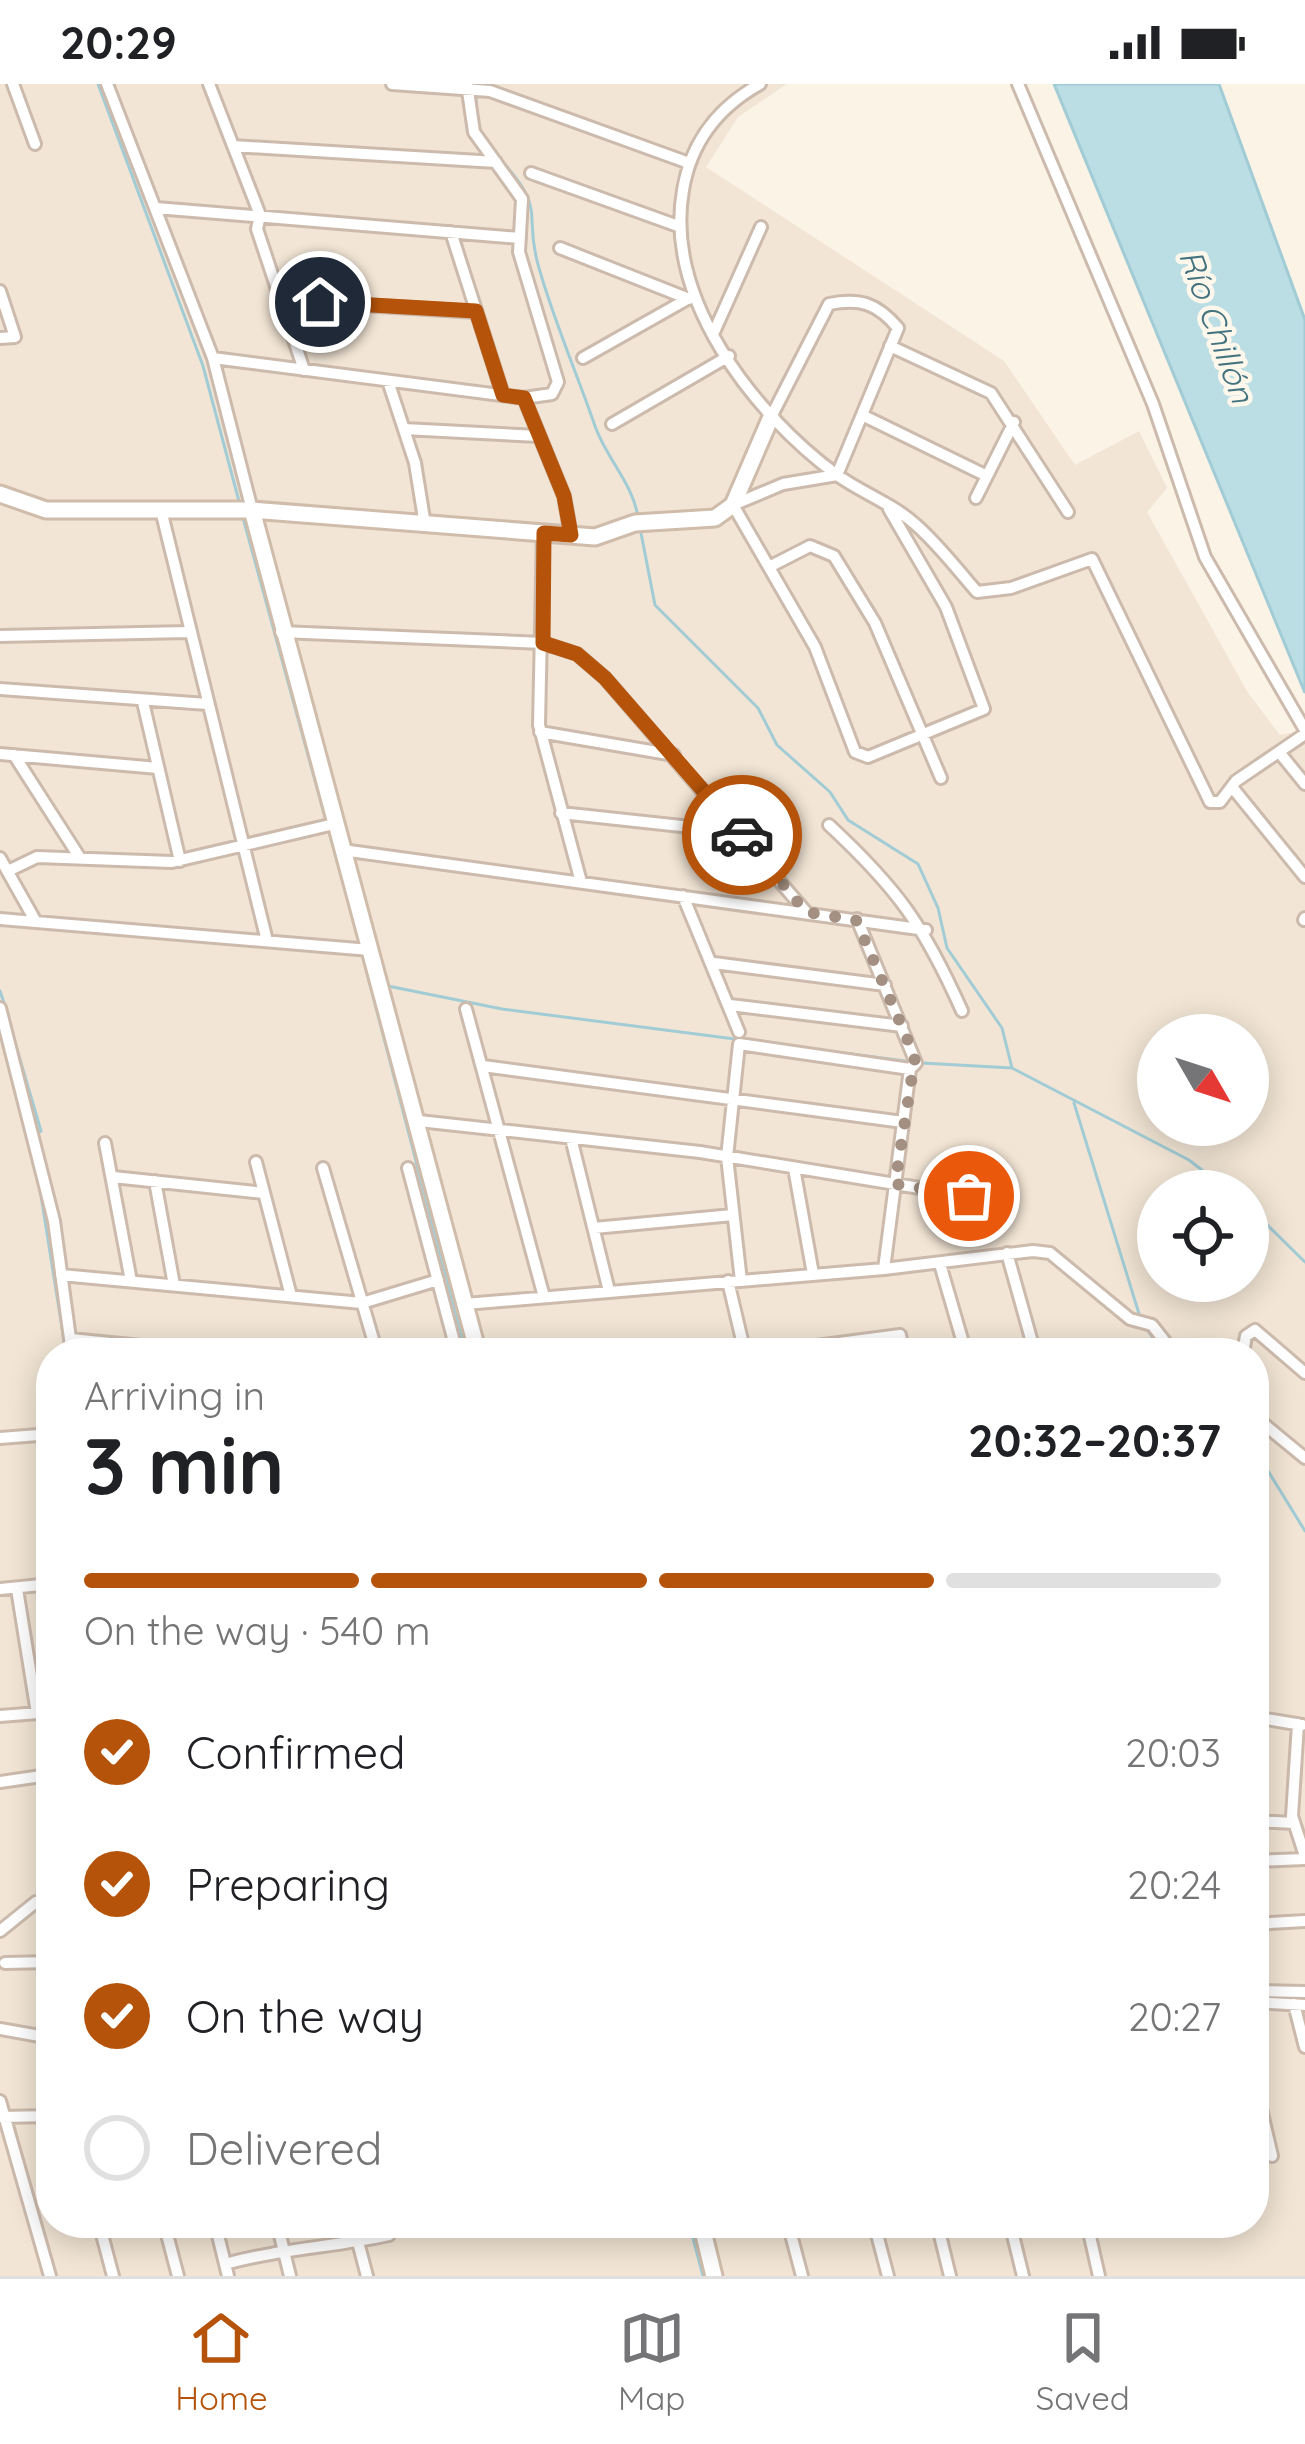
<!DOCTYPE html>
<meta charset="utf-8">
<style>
body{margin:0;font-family:Quicksand,sans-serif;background:#f6f6f6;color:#202124;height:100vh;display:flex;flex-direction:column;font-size:45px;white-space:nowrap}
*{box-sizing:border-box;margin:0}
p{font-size:39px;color:#757577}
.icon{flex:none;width:66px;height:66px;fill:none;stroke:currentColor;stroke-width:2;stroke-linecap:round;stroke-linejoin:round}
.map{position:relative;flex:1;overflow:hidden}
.details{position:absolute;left:36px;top:1254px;width:1233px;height:900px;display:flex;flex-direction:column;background:#fff;border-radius:48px;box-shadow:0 6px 30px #0003}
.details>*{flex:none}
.needle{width:78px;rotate:129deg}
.tools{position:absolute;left:1137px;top:930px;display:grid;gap:24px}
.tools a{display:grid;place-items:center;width:132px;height:132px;border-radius:50%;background:#fff;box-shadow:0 6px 30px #0003;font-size:60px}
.pin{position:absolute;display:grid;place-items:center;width:102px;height:102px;color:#fff;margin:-51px;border:6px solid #fff;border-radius:50%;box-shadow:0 3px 12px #0007}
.courier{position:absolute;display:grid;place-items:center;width:120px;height:120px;margin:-60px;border:9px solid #b45309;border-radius:50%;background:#fff;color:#222;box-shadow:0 3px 15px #0007}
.summary em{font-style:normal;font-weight:800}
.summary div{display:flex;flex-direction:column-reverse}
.summary{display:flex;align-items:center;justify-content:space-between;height:204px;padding:0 48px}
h1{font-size:78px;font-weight:800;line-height:90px}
.bar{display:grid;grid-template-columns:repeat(4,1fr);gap:18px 12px;align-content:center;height:144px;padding:0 48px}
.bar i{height:15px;border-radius:9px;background:#e0e0e0}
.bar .active{background:#b45309}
.bar p{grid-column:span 4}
ol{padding:0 48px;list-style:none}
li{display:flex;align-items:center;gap:36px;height:132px}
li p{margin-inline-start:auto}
li .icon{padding:12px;border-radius:50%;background:#b45309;color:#fff;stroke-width:4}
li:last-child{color:#757577}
li i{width:66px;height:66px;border:6px solid #e0e0e0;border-radius:50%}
.status{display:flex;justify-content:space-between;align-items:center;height:84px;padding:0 60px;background:#fff;direction:ltr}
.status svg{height:33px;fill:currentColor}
.dock{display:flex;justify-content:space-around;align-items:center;height:168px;border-top:3px solid #e0e0e0;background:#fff;font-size:33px;color:#757577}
.dock a{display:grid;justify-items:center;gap:6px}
.dock .active{color:#b45309}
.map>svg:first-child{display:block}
.residential{fill:#f2e5d5;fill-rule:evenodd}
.water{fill:#bbdde4;stroke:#a2ccd5;stroke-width:3}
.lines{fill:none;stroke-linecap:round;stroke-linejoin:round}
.stream{stroke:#a2ccd5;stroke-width:3}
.street-casing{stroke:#ccbbad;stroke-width:16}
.secondary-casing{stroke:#cfbcaa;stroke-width:21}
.street{stroke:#fff;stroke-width:10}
.secondary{stroke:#fff;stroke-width:15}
.done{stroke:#a39082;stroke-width:12;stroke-dasharray:0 21.6}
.route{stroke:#b45309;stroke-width:15}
.labels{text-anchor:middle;stroke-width:9;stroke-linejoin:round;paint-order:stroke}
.water-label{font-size:33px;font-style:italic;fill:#43737f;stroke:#fef7ec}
</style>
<div class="status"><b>20:29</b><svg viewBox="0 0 49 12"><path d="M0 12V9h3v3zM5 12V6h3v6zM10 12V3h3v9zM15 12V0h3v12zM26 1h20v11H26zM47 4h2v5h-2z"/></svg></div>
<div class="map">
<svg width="1305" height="2192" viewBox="0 0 1305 2192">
<rect width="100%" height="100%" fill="#fbf3e6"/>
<!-- residential -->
<path class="residential" d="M 0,0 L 787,0 L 738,33 L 706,83 L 1004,277 L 1075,381 L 1139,347 L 1167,404 L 1147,428 L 1248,609 L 1280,651 L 1305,646 L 1305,2192 L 0,2192 ZM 1158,951 L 1248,951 L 1248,1041 L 1158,1041 ZM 1158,1107 L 1248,1107 L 1248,1197 L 1158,1197 ZM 51,1269 L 1254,1269 L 1254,2139 L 51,2139 Z"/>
<!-- water -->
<path class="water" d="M 1054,0 L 1219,0 L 1305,236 L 1305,609 Z"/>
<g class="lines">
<!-- stream -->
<path class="stream" d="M 98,0 L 203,282 L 240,421
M 476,10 L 477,36
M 500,75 C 549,128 522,128 539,184 C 554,237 577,290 595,342 C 606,374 634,401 638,434
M 242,430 L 360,861
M 640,444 L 655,521 L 758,624 L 777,661 L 830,708 L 848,736 L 918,780 L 938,824 L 947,864 L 1002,944 L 1012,984
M 362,870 L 466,1269
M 388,902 L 502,925 L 913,978
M 0,907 L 5,922
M 7,931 L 41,1047 L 35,1051
M 922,979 L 1012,984 L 1189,1076 L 1229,1107
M 1074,1019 L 1140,1233
M 39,1099 L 66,1269
M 1248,1122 L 1305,1178
M 1144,1242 L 1165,1269
M 1254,1364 L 1305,1447
M 689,2139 L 703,2192"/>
<defs>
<path id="street" d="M 13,0 L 35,60
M 107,0 L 213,274 L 252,426
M 209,0 L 260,131 L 257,145 L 304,286
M 392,0 L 490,7 L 689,79
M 760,0 C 717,24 691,58 683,106 C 664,215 754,330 837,391 C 862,409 893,420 915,440 C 938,460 957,485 977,508 L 1011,504 L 1092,475 L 1210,718 L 1220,718 L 1236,697 L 1305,650
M 1018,0 L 1153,320 L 1205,473 L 1305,646
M 233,62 L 496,78
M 531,89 L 678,142
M 156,124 L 520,154
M 451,148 L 503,311
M 560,164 L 689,215
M 0,207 L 15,253 L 0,254
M 281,216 L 476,228
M 714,248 L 761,143
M 890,262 L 991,309 L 1068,428
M 213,274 L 524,314 L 552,310 L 558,298 L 519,168 L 522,115 L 474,48 L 467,0
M 583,274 L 691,213
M 388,297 L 415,379 L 425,441
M 524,314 L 564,412 L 571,451
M 862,331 L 987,392
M 771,333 L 829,220 C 860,214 877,219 898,244 L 837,391 L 783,400 L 733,421 L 815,563 L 855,668 L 868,673 L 984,625 L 946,523 L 889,425
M 612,340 L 729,272
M 404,345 L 539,352
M 976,414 L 1014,338
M 161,426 L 267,857
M 543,449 L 539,641 L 581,798
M 769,483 L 810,462 L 834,472 L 875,539 L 941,694
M 281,548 L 543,559 L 577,570 L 605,594 L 806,828
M 0,552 L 188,548
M 0,605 L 207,620
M 143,618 L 180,777
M 540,648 L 674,671
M 1279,668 L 1305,700
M 0,670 L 158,684
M 14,671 L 80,774
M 1232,703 L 1305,793
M 561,729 L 737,748
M 829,741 C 898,805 924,842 962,927
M 342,766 L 926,846
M 0,774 L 36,838
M 8,787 L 37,773 L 172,778 L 334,740
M 683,812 L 739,948
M 0,835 L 370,866
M 857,835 L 916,979 L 910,985 L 884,1185
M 1304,836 L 1305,834
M 714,879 L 885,901
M 730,921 L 902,942
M 0,924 L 54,1137 L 72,1269
M 466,925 L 544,1213
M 483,982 L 903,1038
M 419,1037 L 700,1068 L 1005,1118
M 571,1054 L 609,1207
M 105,1059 L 131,1197
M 256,1078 L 291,1212
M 323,1084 L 377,1269
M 408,1084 L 457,1269
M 794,1084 L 813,1190
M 113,1093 L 264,1109
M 155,1097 L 174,1201
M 594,1144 L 733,1131
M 1007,1169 L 1035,1269
M 940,1180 L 966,1269
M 61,1191 L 362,1219 L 438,1196
M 728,1197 L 745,1269
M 741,1197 L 727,1073 L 739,960 L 910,985
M 465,1220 L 884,1185 L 1033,1167 L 1050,1169 L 1130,1235 L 1152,1241 L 1174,1269
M 70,1255 L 213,1269
M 762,1269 L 900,1251 L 904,1269
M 1243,1269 L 1246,1252 L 1255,1246 L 1305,1289
M 1254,1332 L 1305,1374
M 0,1354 L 51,1350
M 0,1505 L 51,1500
M 17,1505 L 37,1629
M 0,1632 L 51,1628
M 1254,1633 L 1302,1641
M 1298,1640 L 1292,1732 L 1305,1772
M 45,1692 L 51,1745
M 0,1698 L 48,1691
M 1254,1737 L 1294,1739
M 1254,1777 L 1305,1775
M 1254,1840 L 1305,1837
M 0,1847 L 36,1818 L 51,1815
M 1254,1878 L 1263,1909
M 5,1879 L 51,1878
M 1262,1907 L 1305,1908
M 1254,1918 L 1305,1921
M 1294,1920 L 1305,1963
M 0,1945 L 51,1954
M 1254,1995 L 1272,2072
M 0,2017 L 50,2192
M 0,2033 L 51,2032
M 99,2139 L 113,2192
M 164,2139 L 178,2192
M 215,2139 L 228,2192
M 277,2139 L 290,2192
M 353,2139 L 367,2192
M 788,2139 L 802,2192
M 874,2139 L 888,2192
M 937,2139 L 950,2192
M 1010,2139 L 1023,2192
M 1087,2139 L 1099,2192
M 225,2180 C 279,2165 334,2163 389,2151"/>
<path id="secondary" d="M 0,410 L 46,426 L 252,426 L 595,453 L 635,439 L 715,434 L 733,421 L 771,333
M 252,426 L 478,1269
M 701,2139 L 714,2192"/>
</defs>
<!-- street casing -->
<use href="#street" class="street-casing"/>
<!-- secondary casing -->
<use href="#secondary" class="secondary-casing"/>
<!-- street -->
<use href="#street" class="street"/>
<!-- secondary -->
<use href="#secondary" class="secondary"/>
</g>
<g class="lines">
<!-- done -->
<path class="done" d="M 742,751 L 806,828 L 856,836 L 915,973 L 895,1100 L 969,1112"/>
<!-- route -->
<path class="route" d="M 320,218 L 476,227 L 503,311 L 524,314 L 564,412 L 571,451 L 544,449 L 543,559 L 577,570 L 605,594 L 742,751"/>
</g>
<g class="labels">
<!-- water labels -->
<g class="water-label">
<text transform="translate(1217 242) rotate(70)" y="12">Río Chillón</text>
</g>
</g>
</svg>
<div class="tools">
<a><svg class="needle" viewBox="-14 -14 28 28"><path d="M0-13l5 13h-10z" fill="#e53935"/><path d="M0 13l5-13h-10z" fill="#757577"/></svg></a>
<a><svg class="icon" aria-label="locate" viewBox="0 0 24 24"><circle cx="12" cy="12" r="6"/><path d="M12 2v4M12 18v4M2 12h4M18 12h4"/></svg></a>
</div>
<div class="pin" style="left:969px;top:1112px;background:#ea580c"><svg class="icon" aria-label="bag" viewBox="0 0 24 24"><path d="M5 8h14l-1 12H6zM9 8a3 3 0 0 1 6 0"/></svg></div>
<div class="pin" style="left:320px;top:218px;background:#1f2937"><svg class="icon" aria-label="home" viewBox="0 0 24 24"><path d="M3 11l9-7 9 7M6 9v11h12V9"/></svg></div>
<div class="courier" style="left:742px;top:751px"><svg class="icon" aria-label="car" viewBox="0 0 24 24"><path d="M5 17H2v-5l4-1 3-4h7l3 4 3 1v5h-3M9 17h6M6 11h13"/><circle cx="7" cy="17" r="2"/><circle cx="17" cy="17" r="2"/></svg></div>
<section class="details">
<div class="summary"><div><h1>3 min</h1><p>Arriving in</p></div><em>20:32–20:37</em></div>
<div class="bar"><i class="active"></i><i class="active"></i><i class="active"></i><i></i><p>On the way · 540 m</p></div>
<ol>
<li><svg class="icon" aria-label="check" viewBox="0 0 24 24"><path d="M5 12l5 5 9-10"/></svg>Confirmed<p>20:03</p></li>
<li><svg class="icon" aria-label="check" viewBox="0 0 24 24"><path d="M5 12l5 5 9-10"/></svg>Preparing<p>20:24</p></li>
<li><svg class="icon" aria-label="check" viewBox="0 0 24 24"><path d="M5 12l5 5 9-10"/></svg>On the way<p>20:27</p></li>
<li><i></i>Delivered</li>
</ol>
</section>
</div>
<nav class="dock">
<a class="active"><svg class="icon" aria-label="home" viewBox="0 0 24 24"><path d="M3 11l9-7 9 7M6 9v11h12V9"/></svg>Home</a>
<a><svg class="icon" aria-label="map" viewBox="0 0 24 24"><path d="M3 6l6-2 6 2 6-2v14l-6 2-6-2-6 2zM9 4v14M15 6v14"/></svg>Map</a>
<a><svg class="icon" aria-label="saved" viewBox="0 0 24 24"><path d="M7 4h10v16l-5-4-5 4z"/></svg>Saved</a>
</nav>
